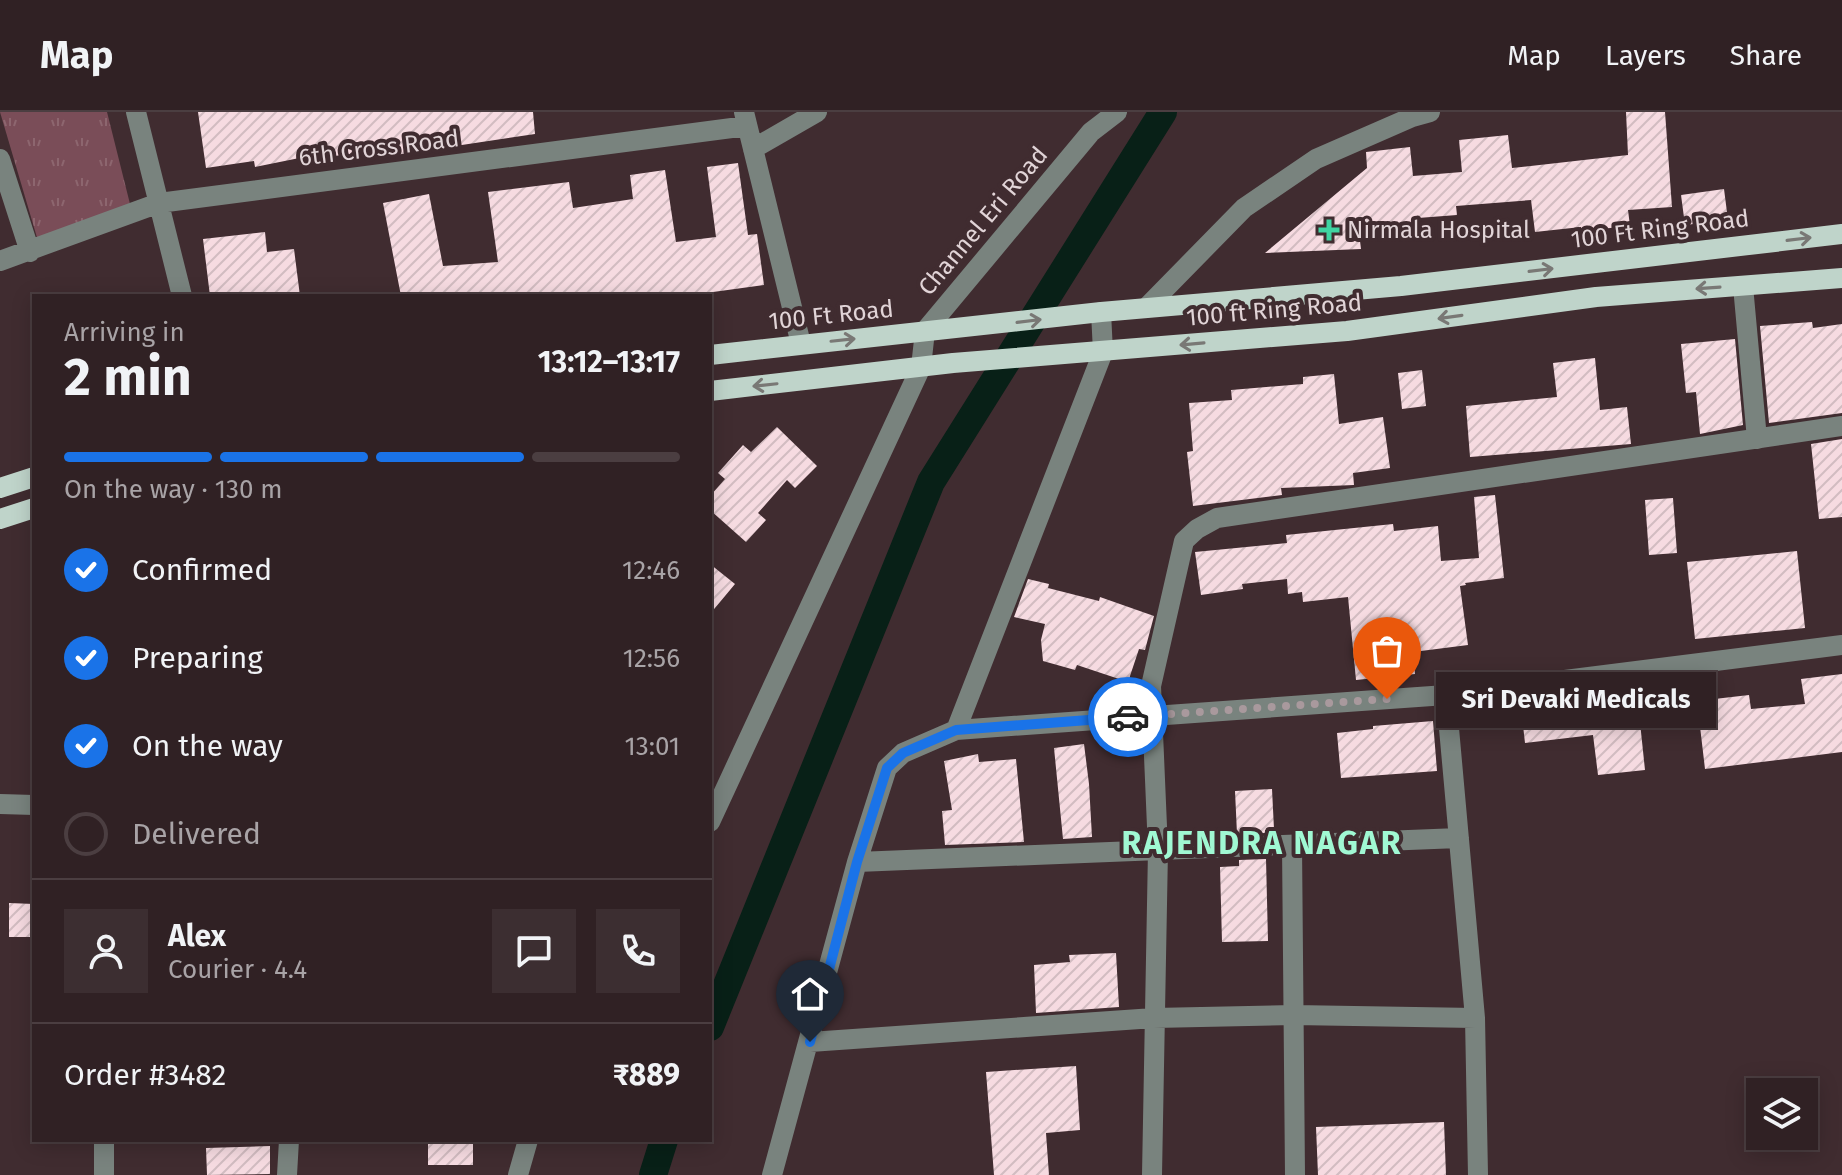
<!DOCTYPE html>
<meta charset="utf-8">
<style>
body{margin:0;font-family:"Fira Sans",sans-serif;background:#3c2e31;color:#f1f3f6;height:100vh;display:flex;flex-direction:column;font-size:30px;white-space:nowrap}
*{box-sizing:border-box;margin:0}
p{font-size:26px;color:#a8a3a6}
.icon{flex:none;width:44px;height:44px;fill:none;stroke:currentColor;stroke-width:2;stroke-linecap:round;stroke-linejoin:round}
.map{position:relative;flex:1;overflow:hidden}
.drawer{position:absolute;left:32px;top:182px;width:680px;height:848px;display:flex;flex-direction:column;background:#302124;border-radius:0px;box-shadow:0 4px 20px #0003,0 0 0 2px #4b3e41}
.drawer>*{flex:none}
.tools{position:absolute;left:1746px;top:966px;display:grid;gap:16px}
.tools a{display:grid;place-items:center;width:72px;height:72px;border-radius:0px;background:#302124;box-shadow:0 4px 20px #0003,0 0 0 2px #4b3e41;font-size:40px}
.pin{position:absolute;display:grid;place-items:center;width:68px;height:68px;color:#fff;margin:-82px -34px;border-radius:50% 50% 50% 0;rotate:-45deg;box-shadow:0 0 8px #0007}
.pin .icon{rotate:45deg}
.courier{position:absolute;display:grid;place-items:center;width:80px;height:80px;margin:-40px;border:6px solid #1a73e8;border-radius:50%;background:#fff;color:#222;box-shadow:0 2px 10px #0007}
.bubble{position:absolute;height:56px;border-radius:0px;background:#302124;box-shadow:0 4px 20px #0003,0 0 0 2px #4b3e41;font-size:26px;font-weight:700;line-height:56px;text-align:center}
.overview em{font-style:normal;font-weight:700}
.overview div{display:flex;flex-direction:column-reverse}
.overview{display:flex;align-items:center;justify-content:space-between;height:136px;padding:0 32px}
h1{font-size:52px;font-weight:700;line-height:60px}
.bar{display:grid;grid-template-columns:repeat(4,1fr);gap:12px 8px;align-content:center;height:96px;padding:0 32px}
.bar i{height:10px;border-radius:6px;background:#4b3e41}
.bar .current{background:#1a73e8}
.bar p{grid-column:span 4}
.line{display:flex;align-items:center;gap:20px;padding:0 32px;border-top:2px solid #4b3e41}
.line div{flex:1}
.round{display:grid;place-items:center;flex:none;width:84px;height:84px;border-radius:0px;background:#3c2e31}
ol{padding:0 32px;list-style:none}
li{display:flex;align-items:center;gap:24px;height:88px}
li p{margin-inline-start:auto}
li .icon{padding:8px;border-radius:50%;background:#1a73e8;color:#fff;stroke-width:4}
li:last-child{color:#a8a3a6}
li i{width:44px;height:44px;border:4px solid #4b3e41;border-radius:50%}
header{display:flex;align-items:center;gap:48px;box-sizing:border-box;height:112px;padding:0 40px;background:#302124;border-bottom:2px solid #4b3e41}
header strong{font-size:38px}
nav{display:flex;gap:44px;margin-inline-start:auto;font-size:28px}
.map>svg:first-child{display:block}
.grass{fill:url(#grass-tufts)}
.lines{fill:none;stroke-linecap:round;stroke-linejoin:round}
.canal{stroke:#082017;stroke-width:28}
.building{fill:url(#building-hatch)}
.minor{stroke:#79837e;stroke-width:20}
.major{stroke:#bfd4ca;stroke-width:20}
.oneway{stroke:#797875}
.done{stroke:#a9999d;stroke-width:8;stroke-dasharray:0 14.4}
.route{stroke:#1a73e8;stroke-width:10}
.poi-dot{fill:#3fd4a2;stroke:#402c30;stroke-width:3}
.labels{text-anchor:middle;stroke-width:8;stroke-linejoin:round;paint-order:stroke}
.street-label{font-size:24px;fill:#e1d4d7;stroke:#402c30}
.poi-label{font-size:24px;fill:#e1d4d7;stroke:#402c30;text-anchor:start}
.district-label{font-size:32px;font-weight:bold;letter-spacing:2px;fill:#a0f8d3;stroke:#402c30}
</style>
<header>
<strong>Map</strong>
<nav><a>Map</a><a>Layers</a><a>Share</a></nav>
</header>
<div class="map">
<svg width="1842" height="1063" viewBox="0 0 1842 1063">
<defs>
<pattern id="grass-tufts" width="24" height="20" patternUnits="userSpaceOnUse" patternTransform="scale(2)"><rect width="24" height="20" fill="#7a4d58"/><path d="M3 7l-1-3M5 7V3M7 7l1-3M15 17l-1-3M17 17v-4M19 17l1-3" fill="none" stroke="#8d666f"/></pattern>
<pattern id="building-hatch" width="6" height="6" patternUnits="userSpaceOnUse" patternTransform="scale(2)"><rect width="6" height="6" fill="#f6dbe1"/><path d="M-1 1l2-2M0 6l6-6M5 7l2-2" fill="none" stroke="#d2bcc1"/></pattern>
</defs>
<rect width="100%" height="100%" fill="#402c30"/>
<!-- grass -->
<path class="grass" d="M 0,0 L 107,0 L 132,100 L 41,139 Z"/>
<g class="lines">
<!-- canal -->
<path class="canal" d="M 710,915 L 931,370 L 1163,0
M 653,1063 L 664,1028"/>
</g>
<!-- building -->
<path class="building" d="M 198,0 L 533,0 L 535,22 L 382,45 L 381,39 L 334,44 L 334,39 L 255,55 L 254,49 L 206,56 Z
M 1626,0 L 1665,0 L 1672,95 L 1628,98 L 1630,114 L 1581,119 L 1581,115 L 1535,120 L 1531,88 L 1456,94 L 1457,103 L 1418,106 L 1419,123 L 1360,129 L 1361,137 L 1265,141 L 1367,56 L 1366,40 L 1410,35 L 1413,64 L 1462,60 L 1459,28 L 1508,23 L 1512,56 L 1628,43 Z
M 738,51 L 748,123 L 757,122 L 764,173 L 684,184 L 401,184 L 383,91 L 429,82 L 443,154 L 498,150 L 488,80 L 569,70 L 573,96 L 633,87 L 630,63 L 665,58 L 676,130 L 716,125 L 707,55 Z
M 1724,77 L 1728,108 L 1685,113 L 1681,83 Z
M 265,120 L 267,140 L 294,137 L 300,184 L 210,184 L 203,127 Z
M 1812,210 L 1813,216 L 1842,212 L 1842,301 L 1769,311 L 1760,214 Z
M 1735,227 L 1743,313 L 1700,322 L 1696,280 L 1686,281 L 1681,232 Z
M 1595,246 L 1600,298 L 1627,295 L 1631,332 L 1470,345 L 1466,294 L 1557,285 L 1553,251 Z
M 1422,258 L 1426,294 L 1402,297 L 1398,261 Z
M 1334,262 L 1339,312 L 1383,305 L 1390,356 L 1353,361 L 1354,373 L 1281,376 L 1282,383 L 1193,394 L 1187,340 L 1193,339 L 1189,291 L 1232,288 L 1231,278 L 1303,272 L 1303,265 Z
M 777,315 L 817,354 L 795,376 L 787,368 L 758,401 L 766,408 L 746,430 L 710,398 L 710,384 L 725,367 L 718,361 L 743,333 L 751,340 Z
M 1842,327 L 1842,405 L 1819,407 L 1811,332 Z
M 1495,383 L 1504,466 L 1465,471 L 1466,473 L 1460,474 L 1468,533 L 1413,540 L 1415,562 L 1356,568 L 1348,485 L 1303,490 L 1302,480 L 1288,482 L 1287,467 L 1242,472 L 1243,477 L 1201,483 L 1195,440 L 1287,431 L 1286,423 L 1393,412 L 1394,419 L 1438,414 L 1441,449 L 1479,446 L 1474,385 Z
M 1673,386 L 1677,441 L 1649,443 L 1645,388 Z
M 1797,439 L 1805,516 L 1695,527 L 1687,450 Z
M 710,452 L 735,472 L 710,502 Z
M 1028,467 L 1049,472 L 1048,476 L 1099,489 L 1100,485 L 1154,504 L 1145,538 L 1139,537 L 1128,570 L 1077,553 L 1075,558 L 1043,549 L 1041,528 L 1045,512 L 1014,505 Z
M 1842,562 L 1842,640 L 1705,657 L 1697,589 L 1749,583 L 1751,597 L 1805,592 L 1801,567 Z
M 1636,572 L 1645,658 L 1598,663 L 1593,623 L 1525,631 L 1520,587 Z
M 1433,609 L 1437,659 L 1341,666 L 1337,621 L 1373,617 L 1373,614 Z
M 1084,632 L 1089,672 L 1092,725 L 1063,727 L 1054,636 Z
M 978,642 L 979,650 L 1016,647 L 1024,730 L 945,733 L 942,699 L 952,698 L 944,649 Z
M 1272,677 L 1274,717 L 1265,718 L 1265,721 L 1237,722 L 1235,679 Z
M 1266,747 L 1268,829 L 1222,830 L 1220,755 L 1239,754 L 1239,748 Z
M 9,791 L 34,792 L 34,825 L 9,825 Z
M 1116,841 L 1119,895 L 1036,901 L 1034,853 L 1070,850 L 1069,843 Z
M 1076,954 L 1080,1018 L 1046,1021 L 1049,1063 L 994,1063 L 986,960 Z
M 1444,1010 L 1446,1063 L 1318,1063 L 1316,1015 Z
M 428,1028 L 473,1028 L 473,1053 L 428,1053 Z
M 270,1034 L 270,1062 L 207,1063 L 206,1036 Z"/>
<g class="lines">
<!-- minor -->
<path class="minor" d="M 136,0 L 182,184
M 744,0 L 801,232
M 753,37 L 817,0
M 0,47 L 30,140
M 0,149 L 159,91 L 747,14
M 1743,174 L 1757,327
M 1146,196 L 1244,96 L 1316,47 L 1412,5 L 1430,0
M 1101,200 L 1103,240 L 956,618 L 1446,583
M 0,692 L 34,693
M 710,710 L 921,255 L 925,219 L 1091,20 L 1117,0
M 1292,733 L 1295,1063
M 857,750 L 1459,726
M 810,930 L 1154,906 L 1294,903 L 1475,906
M 104,1063 L 104,1028
M 287,1063 L 289,1028
M 518,1063 L 528,1028
M 772,1063 L 857,750 L 887,656 L 903,641 L 956,618
M 1152,1063 L 1158,738 L 1151,574 L 1184,429 L 1197,417 L 1217,406 L 1842,314
M 1478,1063 L 1475,906 L 1446,583 L 1842,533"/>
<!-- major -->
<path class="major" d="M 710,243 L 1101,200 L 1401,174 L 1842,122
M 710,279 L 953,251 L 1347,219 L 1596,185 L 1842,166
M 0,376 L 34,365
M 0,407 L 34,396"/>
</g>
<!-- one-way arrows -->
<defs><path id="oneway-shaft" d="M-6 0H5M1.5-3L5.5 0L1.5 3" fill="none" stroke-width="1.6" stroke-linecap="round" stroke-linejoin="round" transform="scale(2)"/></defs>
<g class="oneway">
<use href="#oneway-shaft" transform="translate(1799 127) rotate(-7)"/>
<use href="#oneway-shaft" transform="translate(1541 158) rotate(-7)"/>
<use href="#oneway-shaft" transform="translate(1708 176) rotate(176)"/>
<use href="#oneway-shaft" transform="translate(1450 205) rotate(172)"/>
<use href="#oneway-shaft" transform="translate(1029 209) rotate(-7)"/>
<use href="#oneway-shaft" transform="translate(843 228) rotate(-6)"/>
<use href="#oneway-shaft" transform="translate(1192 232) rotate(175)"/>
<use href="#oneway-shaft" transform="translate(765 273) rotate(174)"/>
</g>
<g class="lines">
<!-- done -->
<path class="done" d="M 1128,605 L 1387,587"/>
<!-- route -->
<path class="route" d="M 810,930 L 857,750 L 887,656 L 903,641 L 956,618 L 1128,605"/>
</g>
<!-- markers -->
<path class="poi-dot" d="M1325 106h8v8h8v8h-8v8h-8v-8h-8v-8h8z"/>
<g class="labels">
<!-- street labels -->
<g class="street-label">
<text transform="translate(379 36) rotate(-7)" y="8">6th Cross Road</text>
<text transform="translate(983 109) rotate(-50)" y="8">Channel Eri Road</text>
<text transform="translate(1660 117) rotate(-7)" y="8">100 Ft Ring Road</text>
<text transform="translate(1274 198) rotate(-5)" y="8">100 ft Ring Road</text>
<text transform="translate(831 203) rotate(-6)" y="8">100 Ft Road</text>
</g>
<!-- poi labels -->
<g class="poi-label">
<text x="1347" y="126">Nirmala Hospital</text>
</g>
<!-- district labels -->
<g class="district-label">
<text x="1262" y="742">RAJENDRA NAGAR</text>
</g>
</g>
</svg>
<div class="tools">
<a><svg class="icon" aria-label="layers" viewBox="0 0 24 24"><path d="M12 4l9 5-9 5-9-5zM3 14l9 5 9-5"/></svg></a>
</div>
<div class="pin" style="left:1387px;top:587px;background:#ea580c"><svg class="icon" aria-label="bag" viewBox="0 0 24 24"><path d="M5 8h14l-1 12H6zM9 8a3 3 0 0 1 6 0"/></svg></div>
<div class="pin" style="left:810px;top:930px;background:#1f2937"><svg class="icon" aria-label="home" viewBox="0 0 24 24"><path d="M3 11l9-7 9 7M6 9v11h12V9"/></svg></div>
<div class="courier" style="left:1128px;top:605px"><svg class="icon" aria-label="car" viewBox="0 0 24 24"><path d="M5 17H2v-5l4-1 3-4h7l3 4 3 1v5h-3M9 17h6M6 11h13"/><circle cx="7" cy="17" r="2"/><circle cx="17" cy="17" r="2"/></svg></div>
<div class="bubble" style="left:1436px;top:560px;width:280px">Sri Devaki Medicals</div>
<section class="drawer">
<div class="overview"><div><h1>2 min</h1><p>Arriving in</p></div><em>13:12–13:17</em></div>
<div class="bar"><i class="current"></i><i class="current"></i><i class="current"></i><i></i><p>On the way · 130 m</p></div>
<ol>
<li><svg class="icon" aria-label="check" viewBox="0 0 24 24"><path d="M5 12l5 5 9-10"/></svg>Confirmed<p>12:46</p></li>
<li><svg class="icon" aria-label="check" viewBox="0 0 24 24"><path d="M5 12l5 5 9-10"/></svg>Preparing<p>12:56</p></li>
<li><svg class="icon" aria-label="check" viewBox="0 0 24 24"><path d="M5 12l5 5 9-10"/></svg>On the way<p>13:01</p></li>
<li><i></i>Delivered</li>
</ol>
<div class="line" style="height:144px"><a class="round"><svg class="icon" aria-label="person" viewBox="0 0 24 24"><circle cx="12" cy="8" r="4"/><path d="M4 21q1-7 8-7t8 7"/></svg></a><div><b>Alex</b><p>Courier · 4.4</p></div><a class="round"><svg class="icon" aria-label="chat" viewBox="0 0 24 24"><path d="M4 5h16v11H9l-5 4z"/></svg></a><a class="round"><svg class="icon" aria-label="phone" viewBox="0 0 24 24"><path d="M5 4h4l2 5-3 2q2 4 5 5l2-3 5 2v4C11 20 4 13 5 4z"/></svg></a></div>
<div class="line" style="height:104px"><div>Order #3482</div><b>₹889</b></div>
</section>
</div>
